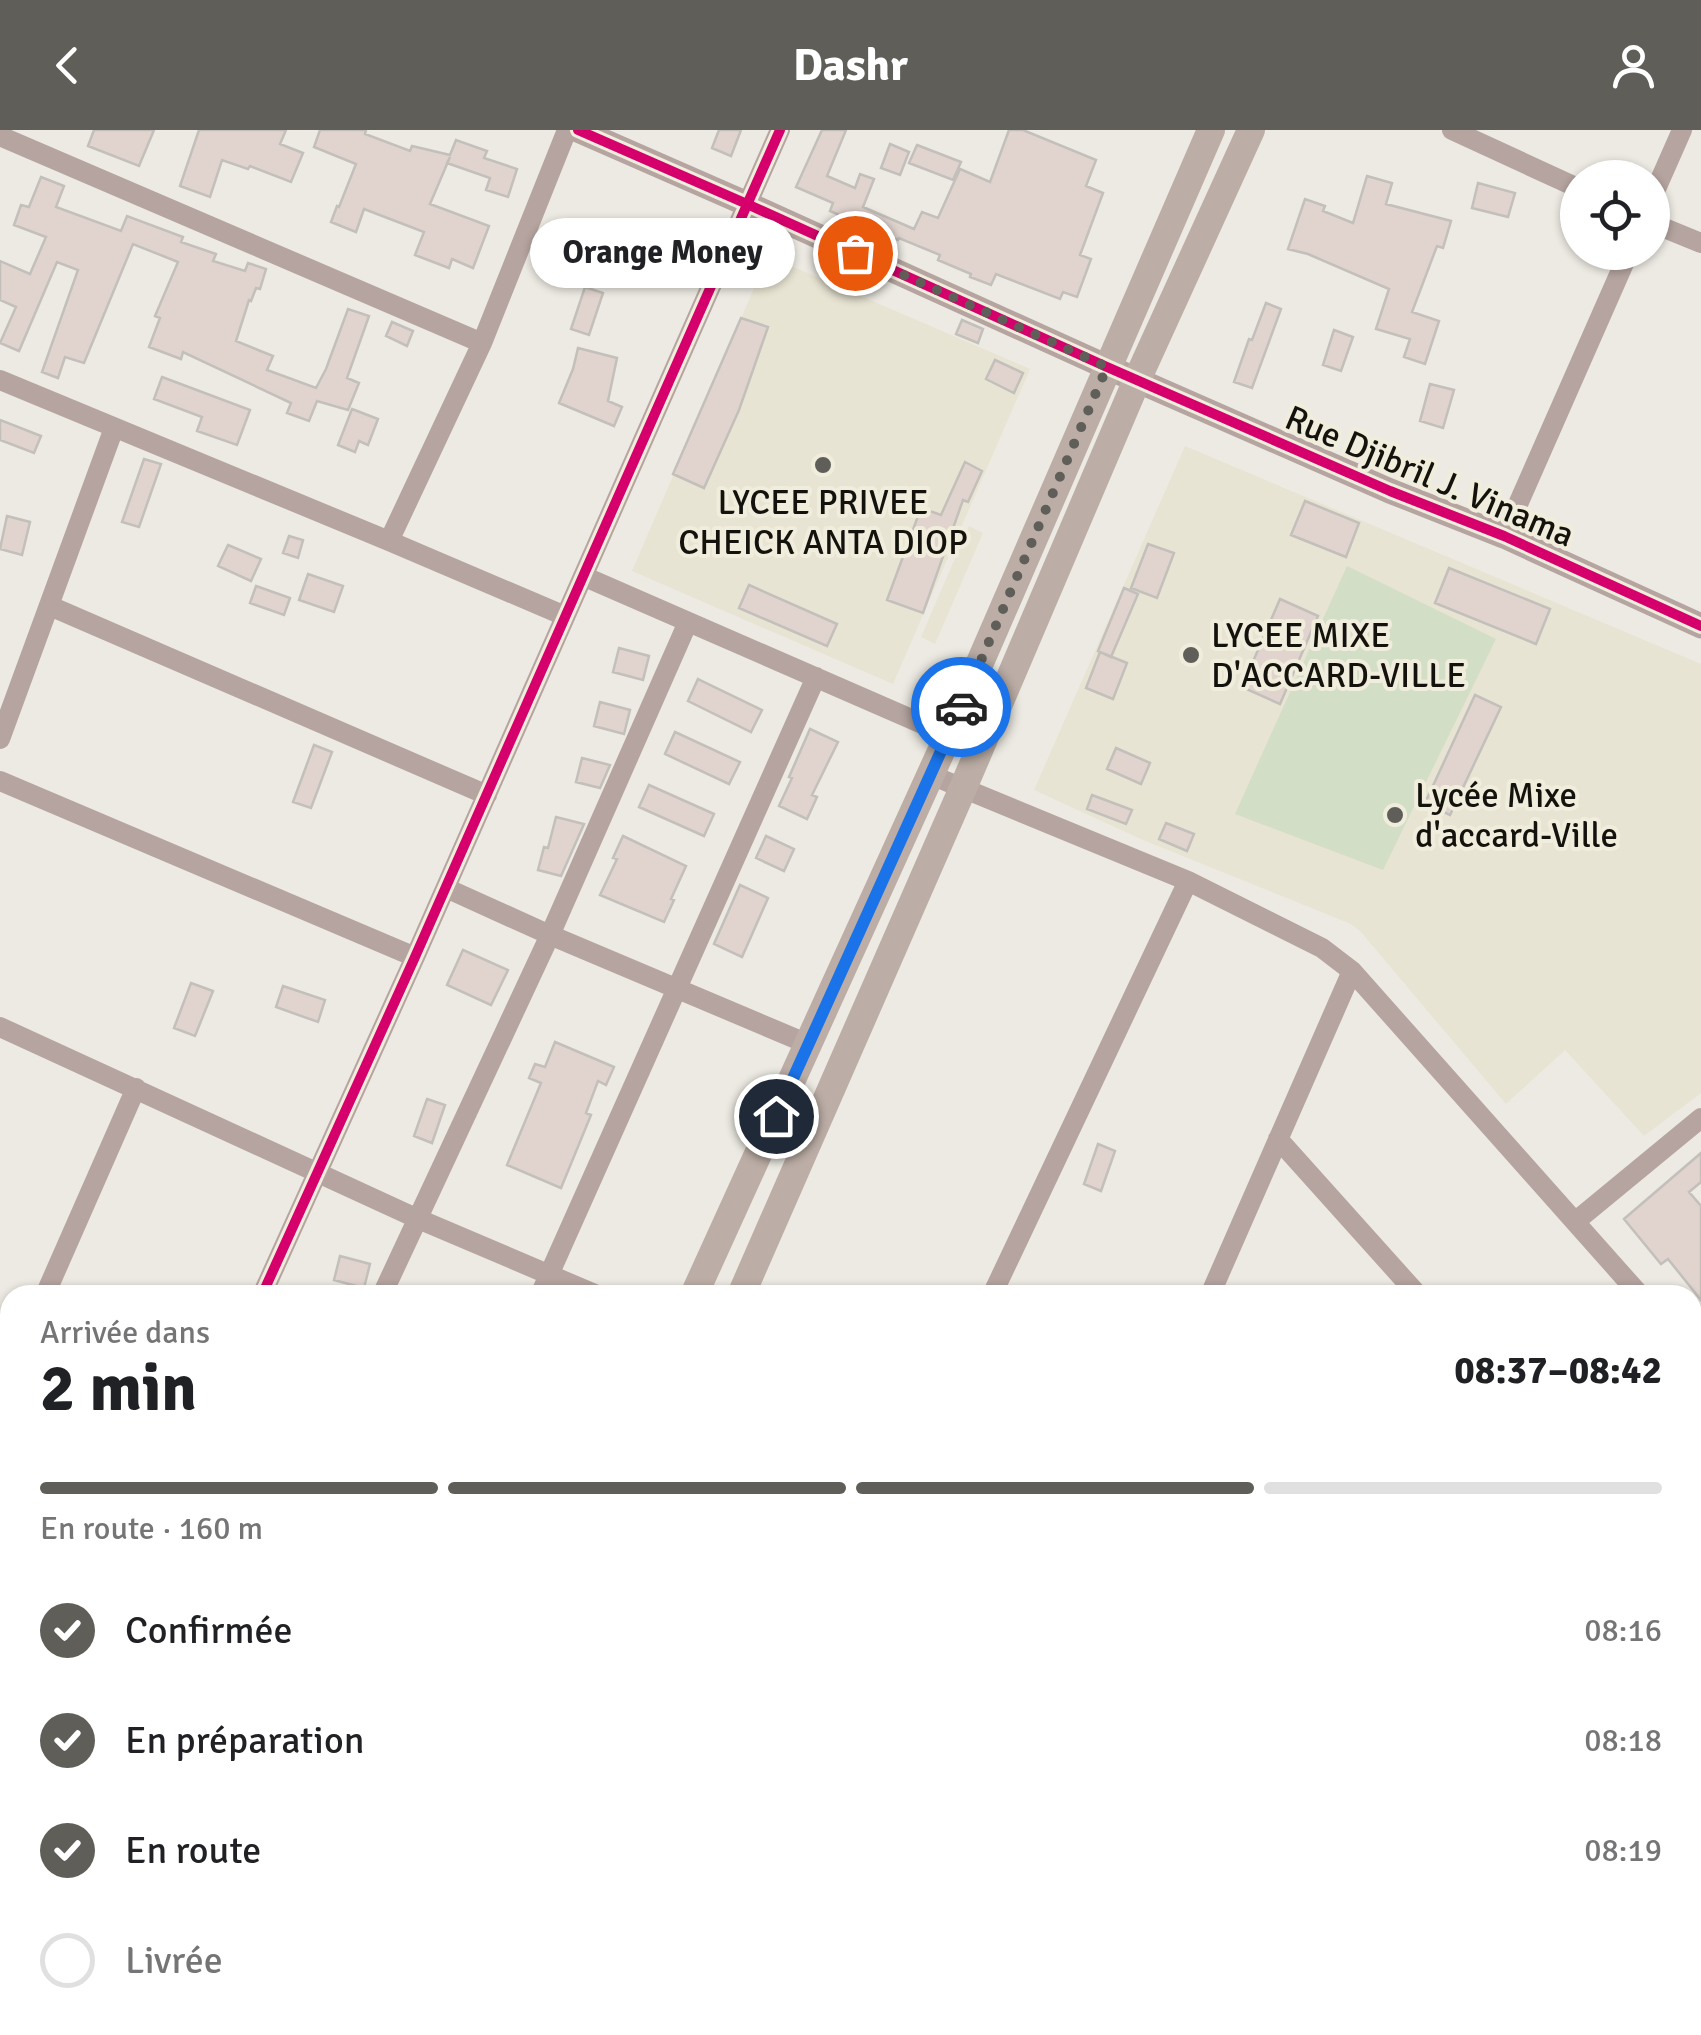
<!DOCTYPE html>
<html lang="fr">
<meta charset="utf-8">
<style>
body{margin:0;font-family:Signika,sans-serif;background:#f6f6f6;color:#202124;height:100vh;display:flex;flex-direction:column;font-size:38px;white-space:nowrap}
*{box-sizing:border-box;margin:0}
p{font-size:32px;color:#757577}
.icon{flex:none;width:55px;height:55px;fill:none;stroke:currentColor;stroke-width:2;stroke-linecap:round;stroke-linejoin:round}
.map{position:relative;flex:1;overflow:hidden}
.drawer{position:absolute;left:0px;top:1155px;width:1702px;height:750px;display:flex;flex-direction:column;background:#fff;border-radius:30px 30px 0 0;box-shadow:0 2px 8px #0004}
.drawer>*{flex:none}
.buttons{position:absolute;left:1560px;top:30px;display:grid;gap:20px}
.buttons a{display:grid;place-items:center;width:110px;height:110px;border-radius:50%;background:#fff;box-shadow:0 2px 8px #0004;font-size:50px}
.pin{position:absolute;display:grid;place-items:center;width:85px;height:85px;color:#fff;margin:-42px;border:5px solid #fff;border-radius:50%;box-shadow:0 2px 10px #0007}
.courier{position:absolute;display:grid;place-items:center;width:100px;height:100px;margin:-50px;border:8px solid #1a73e8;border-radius:50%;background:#fff;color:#222;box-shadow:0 2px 12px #0007}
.bubble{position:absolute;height:70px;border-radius:35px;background:#fff;box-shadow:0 2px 8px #0004;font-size:32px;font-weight:700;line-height:70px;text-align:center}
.head em{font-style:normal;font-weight:700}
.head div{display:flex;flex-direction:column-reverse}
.head{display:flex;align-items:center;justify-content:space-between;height:170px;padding:0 40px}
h1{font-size:65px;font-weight:700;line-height:75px}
.bar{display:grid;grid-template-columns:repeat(4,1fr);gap:15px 10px;align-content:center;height:120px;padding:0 40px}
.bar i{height:12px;border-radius:8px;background:#e0e0e0}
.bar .active{background:#605e58}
.bar p{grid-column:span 4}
ol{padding:0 40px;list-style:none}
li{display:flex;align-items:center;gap:30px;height:110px}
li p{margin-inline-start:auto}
li .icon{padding:10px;border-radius:50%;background:#605e58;color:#fff;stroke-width:4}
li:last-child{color:#757577}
li i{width:55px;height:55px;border:5px solid #e0e0e0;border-radius:50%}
header{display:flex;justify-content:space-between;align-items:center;height:130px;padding:0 40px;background:#605e58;color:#fff;font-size:45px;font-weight:700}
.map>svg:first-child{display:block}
.built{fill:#e8e4d3}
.green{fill:#d2dec5}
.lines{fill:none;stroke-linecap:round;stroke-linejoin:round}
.stream{stroke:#c7ddf1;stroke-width:6}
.building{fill:#e1d4cf;stroke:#c3bfba;stroke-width:2.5}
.minor{stroke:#b5a4a0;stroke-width:20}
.tertiary{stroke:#b5a4a0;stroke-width:25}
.secondary{stroke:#bcaea6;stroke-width:28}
.cycleway-casing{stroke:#f1eddd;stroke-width:16}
.cycleway{stroke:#d6006c;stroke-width:10}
.done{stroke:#605e58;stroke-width:10;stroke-dasharray:0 18}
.route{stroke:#1a73e8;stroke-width:12}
.poi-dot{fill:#605e58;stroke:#f1eddd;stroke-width:4}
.labels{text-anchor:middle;stroke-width:8;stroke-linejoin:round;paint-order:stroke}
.street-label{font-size:35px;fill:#14120d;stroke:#f1eddd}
.poi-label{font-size:35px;fill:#14120d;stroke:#f1eddd;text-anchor:start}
</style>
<header><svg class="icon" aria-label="back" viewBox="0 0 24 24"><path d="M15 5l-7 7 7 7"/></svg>Dashr<svg class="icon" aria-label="person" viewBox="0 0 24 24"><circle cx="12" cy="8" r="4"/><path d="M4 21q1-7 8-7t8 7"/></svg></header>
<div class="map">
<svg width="1701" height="1905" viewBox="0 0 1701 1905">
<rect width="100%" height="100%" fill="#eceae2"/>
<!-- built -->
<path class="built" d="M 768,126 L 1030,239 L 893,554 L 632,441 Z
M 1185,316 L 1701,534 L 1701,963 L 1644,1006 L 1565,920 L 1506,974 L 1361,802 L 1351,794 L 1143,710 L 1034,660 Z
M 969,396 L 983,403 L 935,514 L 921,507 Z"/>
<!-- green -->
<path class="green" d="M 1347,436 L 1496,509 L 1383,740 L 1235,684 Z"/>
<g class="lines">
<!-- stream -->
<path class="stream" d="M 1692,1582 L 1701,1575
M 1317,1905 L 1328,1895"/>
</g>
<!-- building -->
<path class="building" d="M 94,0 L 154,0 L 139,36 L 88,16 Z
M 199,0 L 286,0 L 280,14 L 303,23 L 291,52 L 250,36 L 248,39 L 222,30 L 210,67 L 180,56 Z
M 320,0 L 366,0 L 365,4 L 410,21 L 412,16 L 450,25 L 456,10 L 487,21 L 484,28 L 517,39 L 508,67 L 486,60 L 490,48 L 447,33 L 450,27 L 430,74 L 489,96 L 473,138 L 452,129 L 449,138 L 415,125 L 424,102 L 364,79 L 356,102 L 331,92 L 337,76 L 339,77 L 356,34 L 314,17 Z
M 719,0 L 741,0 L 731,26 L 712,18 Z
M 822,0 L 846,0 L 827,46 L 855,58 L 860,44 L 874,49 L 863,77 L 914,99 L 922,82 L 938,88 L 960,39 L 990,52 L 1009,0 L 1023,0 L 1096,30 L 1086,56 L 1103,63 L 1080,125 L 1091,129 L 1077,167 L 1063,162 L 1060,169 L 996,144 L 991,155 L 970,147 L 971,144 L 938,130 L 940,125 L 899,108 L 898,110 L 830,81 L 833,73 L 796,57 Z
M 890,14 L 909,22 L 900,45 L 881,38 Z
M 917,15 L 961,32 L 953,50 L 909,33 Z
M 1367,46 L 1392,53 L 1386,74 L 1451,91 L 1443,118 L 1437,116 L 1412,182 L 1439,191 L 1425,234 L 1404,227 L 1410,209 L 1376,199 L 1389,159 L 1308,124 L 1288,119 L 1305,69 L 1325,76 L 1323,81 L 1353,93 Z
M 41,47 L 64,56 L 56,77 L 121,101 L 127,86 L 183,107 L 181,112 L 216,124 L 213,131 L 245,141 L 248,133 L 266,139 L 260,159 L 256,158 L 251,171 L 249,170 L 236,211 L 273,226 L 267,240 L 316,258 L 326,239 L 348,179 L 369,186 L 347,248 L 359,253 L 348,280 L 317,271 L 309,291 L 287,283 L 291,273 L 183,222 L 181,229 L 149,217 L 160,188 L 155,186 L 178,132 L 133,114 L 84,233 L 65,227 L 58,248 L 42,242 L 78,140 L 57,132 L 19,221 L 0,213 L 16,177 L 0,170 L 0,131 L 30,144 L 46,107 L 14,95 L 21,75 L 29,77 Z
M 1478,53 L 1515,63 L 1508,87 L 1472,78 Z
M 546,107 L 582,116 L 576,145 L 539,137 Z
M 585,157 L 603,163 L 589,205 L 571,199 Z
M 1266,173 L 1281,179 L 1252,258 L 1234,252 L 1249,209 L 1252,210 Z
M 741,188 L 768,197 L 739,280 L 704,358 L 673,344 Z
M 962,190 L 983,199 L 978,213 L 956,204 Z
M 392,192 L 413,201 L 407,216 L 386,206 Z
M 1334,200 L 1353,207 L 1341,241 L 1323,235 Z
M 578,218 L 617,228 L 608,271 L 622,277 L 614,296 L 559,273 L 573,239 Z
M 995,230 L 1023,243 L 1014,263 L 986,249 Z
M 162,247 L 250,280 L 237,315 L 197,301 L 202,287 L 154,269 Z
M 1430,254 L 1454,260 L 1443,298 L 1420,291 Z
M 352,279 L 378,289 L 368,315 L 359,311 L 355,322 L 338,315 Z
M 0,290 L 41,306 L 34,323 L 0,310 Z
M 144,329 L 161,334 L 139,397 L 122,392 Z
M 965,332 L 982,341 L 968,372 L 963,370 L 923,483 L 887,470 L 921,378 L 941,385 Z
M 1305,371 L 1359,393 L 1346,427 L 1291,405 Z
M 7,386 L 30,392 L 22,425 L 0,419 Z
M 289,406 L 303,410 L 298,428 L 283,423 Z
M 1148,414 L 1174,423 L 1157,468 L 1131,458 Z
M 228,415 L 261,429 L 251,451 L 218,436 Z
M 1449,438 L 1550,479 L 1536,514 L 1435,473 Z
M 308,444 L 343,456 L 334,482 L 299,470 Z
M 749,455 L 837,494 L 827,516 L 739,478 Z
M 256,456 L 290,468 L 284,485 L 250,473 Z
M 1124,458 L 1138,464 L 1111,527 L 1098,521 Z
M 1280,469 L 1318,486 L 1280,574 L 1242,557 Z
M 619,518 L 649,526 L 643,550 L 613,542 Z
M 1100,522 L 1127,533 L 1113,569 L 1086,558 Z
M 698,549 L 762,580 L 751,602 L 688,571 Z
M 1475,565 L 1501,577 L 1450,685 L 1425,673 Z
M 600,572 L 630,580 L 624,604 L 594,596 Z
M 810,599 L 838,612 L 812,665 L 817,667 L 807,689 L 779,676 L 792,648 L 789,647 Z
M 675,602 L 740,632 L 729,654 L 665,624 Z
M 314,615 L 332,622 L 311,678 L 293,672 Z
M 1116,618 L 1150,633 L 1141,654 L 1107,639 Z
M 582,628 L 610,635 L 600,658 L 576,652 Z
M 649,655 L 714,684 L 704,706 L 639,677 Z
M 1092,665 L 1132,680 L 1126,694 L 1087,679 Z
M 556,687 L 584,694 L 561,746 L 538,740 L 544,717 L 548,718 Z
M 1166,693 L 1194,704 L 1187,721 L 1159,709 Z
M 623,706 L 686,736 L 671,769 L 674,770 L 664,792 L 600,765 L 617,729 L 613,728 Z
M 766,706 L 794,719 L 784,741 L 756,728 Z
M 740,755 L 768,768 L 742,827 L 714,814 Z
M 463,820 L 508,840 L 491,875 L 447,855 Z
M 191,853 L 213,861 L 195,906 L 174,898 Z
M 283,856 L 325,870 L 318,892 L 276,877 Z
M 555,912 L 614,937 L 606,955 L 598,951 L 586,983 L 591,985 L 561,1058 L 507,1035 L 541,953 L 529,948 L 535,934 L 545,937 Z
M 427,969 L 445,975 L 432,1013 L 414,1006 Z
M 1098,1014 L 1115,1021 L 1101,1061 L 1084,1054 Z
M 1701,1023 L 1701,1052 L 1689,1062 L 1701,1076 L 1701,1170 L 1668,1129 L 1661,1134 L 1624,1089 Z
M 340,1126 L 370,1134 L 364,1158 L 334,1150 Z"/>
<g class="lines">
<!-- minor -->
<path class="minor" d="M 1452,0 L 1578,58
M 0,6 L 482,213
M 1652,68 L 1682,0
M 1652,93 L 1701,113
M 0,250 L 389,411 L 565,486
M 1504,406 L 1629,122
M 389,411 L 482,213 L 567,0
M 583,446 L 980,619
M 50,476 L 487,665
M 0,609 L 114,298
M 931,645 L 1188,751 L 1322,818 L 1352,841 L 1640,1165
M 0,651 L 415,827
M 446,758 L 550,805 L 808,914
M 0,897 L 416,1088 L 597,1165
M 1278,1009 L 1418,1165
M 1576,1091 L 1701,988
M 45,1165 L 136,958
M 262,1165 L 415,827 L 780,0
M 382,1165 L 550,805 L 688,492
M 540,1165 L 816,547
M 992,1165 L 1188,751
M 1210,1165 L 1352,841
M 1692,1226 L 1701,1236
M 0,1269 L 10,1247
M 0,1417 L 10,1422
M 1692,1473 L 1701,1483
M 1692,1545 L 1701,1537
M 0,1596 L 10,1600
M 1692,1711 L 1701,1715
M 0,1772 L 10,1749
M 338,1895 L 360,1905
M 595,1895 L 618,1905
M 1094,1895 L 1116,1905
M 1621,1895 L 1642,1905
M 663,1905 L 667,1895
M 885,1905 L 889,1895
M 1279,1905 L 1290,1895"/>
<!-- tertiary -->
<path class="tertiary" d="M 578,0 L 747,74 L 1107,237 L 1390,361 L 1504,406 L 1701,496"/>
<!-- secondary -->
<path class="secondary" d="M 694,1165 L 949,604 L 1211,0
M 741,1165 L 963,658 L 1137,250 L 1251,0
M 367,1905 L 372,1895
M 412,1905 L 417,1895"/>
<defs>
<path id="cycleway" d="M 578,0 L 747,74 L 1107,237 L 1390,361 L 1504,406 L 1701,496
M 262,1165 L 415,827 L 780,0"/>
</defs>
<!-- cycleway casing -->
<use href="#cycleway" class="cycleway-casing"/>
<!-- cycleway -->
<use href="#cycleway" class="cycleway"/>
</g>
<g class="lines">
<!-- done -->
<path class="done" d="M 855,123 L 1107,237 L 961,577"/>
<!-- route -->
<path class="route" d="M 776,986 L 961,577"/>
</g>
<!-- markers -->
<g class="poi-dot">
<circle cx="823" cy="335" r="10"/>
<circle cx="1191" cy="525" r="10"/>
<circle cx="1395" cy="685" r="10"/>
</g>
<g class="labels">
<!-- street labels -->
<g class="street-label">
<text transform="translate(1430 346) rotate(23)" y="12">Rue Djibril J. Vinama</text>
</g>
<!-- poi labels -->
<g class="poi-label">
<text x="823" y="384" text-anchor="middle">LYCEE PRIVEE<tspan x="823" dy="40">CHEICK ANTA DIOP</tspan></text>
<text x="1211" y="517">LYCEE MIXE<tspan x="1211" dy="40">D'ACCARD-VILLE</tspan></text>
<text x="1415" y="677">Lycée Mixe<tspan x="1415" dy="40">d'accard-Ville</tspan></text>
</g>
</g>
</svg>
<div class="buttons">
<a><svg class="icon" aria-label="locate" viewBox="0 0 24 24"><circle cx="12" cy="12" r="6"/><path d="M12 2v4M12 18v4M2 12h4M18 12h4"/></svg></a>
</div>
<div class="pin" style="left:855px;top:123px;background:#ea580c"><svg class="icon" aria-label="bag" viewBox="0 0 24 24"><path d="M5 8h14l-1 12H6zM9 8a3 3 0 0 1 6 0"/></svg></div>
<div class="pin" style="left:776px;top:986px;background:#1f2937"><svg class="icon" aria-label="home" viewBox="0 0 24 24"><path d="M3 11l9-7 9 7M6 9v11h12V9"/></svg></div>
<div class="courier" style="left:961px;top:577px"><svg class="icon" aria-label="car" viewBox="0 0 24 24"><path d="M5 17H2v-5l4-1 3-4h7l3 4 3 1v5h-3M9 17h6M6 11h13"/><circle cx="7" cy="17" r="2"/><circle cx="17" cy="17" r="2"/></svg></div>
<div class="bubble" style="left:530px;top:88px;width:265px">Orange Money</div>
<section class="drawer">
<div class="head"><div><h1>2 min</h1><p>Arrivée dans</p></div><em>08:37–08:42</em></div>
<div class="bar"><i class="active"></i><i class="active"></i><i class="active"></i><i></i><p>En route · 160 m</p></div>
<ol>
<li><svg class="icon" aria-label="check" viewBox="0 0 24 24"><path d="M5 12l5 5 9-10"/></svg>Confirmée<p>08:16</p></li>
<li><svg class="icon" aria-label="check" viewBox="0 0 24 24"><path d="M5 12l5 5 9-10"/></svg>En préparation<p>08:18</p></li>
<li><svg class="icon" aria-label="check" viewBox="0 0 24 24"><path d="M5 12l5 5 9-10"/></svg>En route<p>08:19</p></li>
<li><i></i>Livrée</li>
</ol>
</section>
</div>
